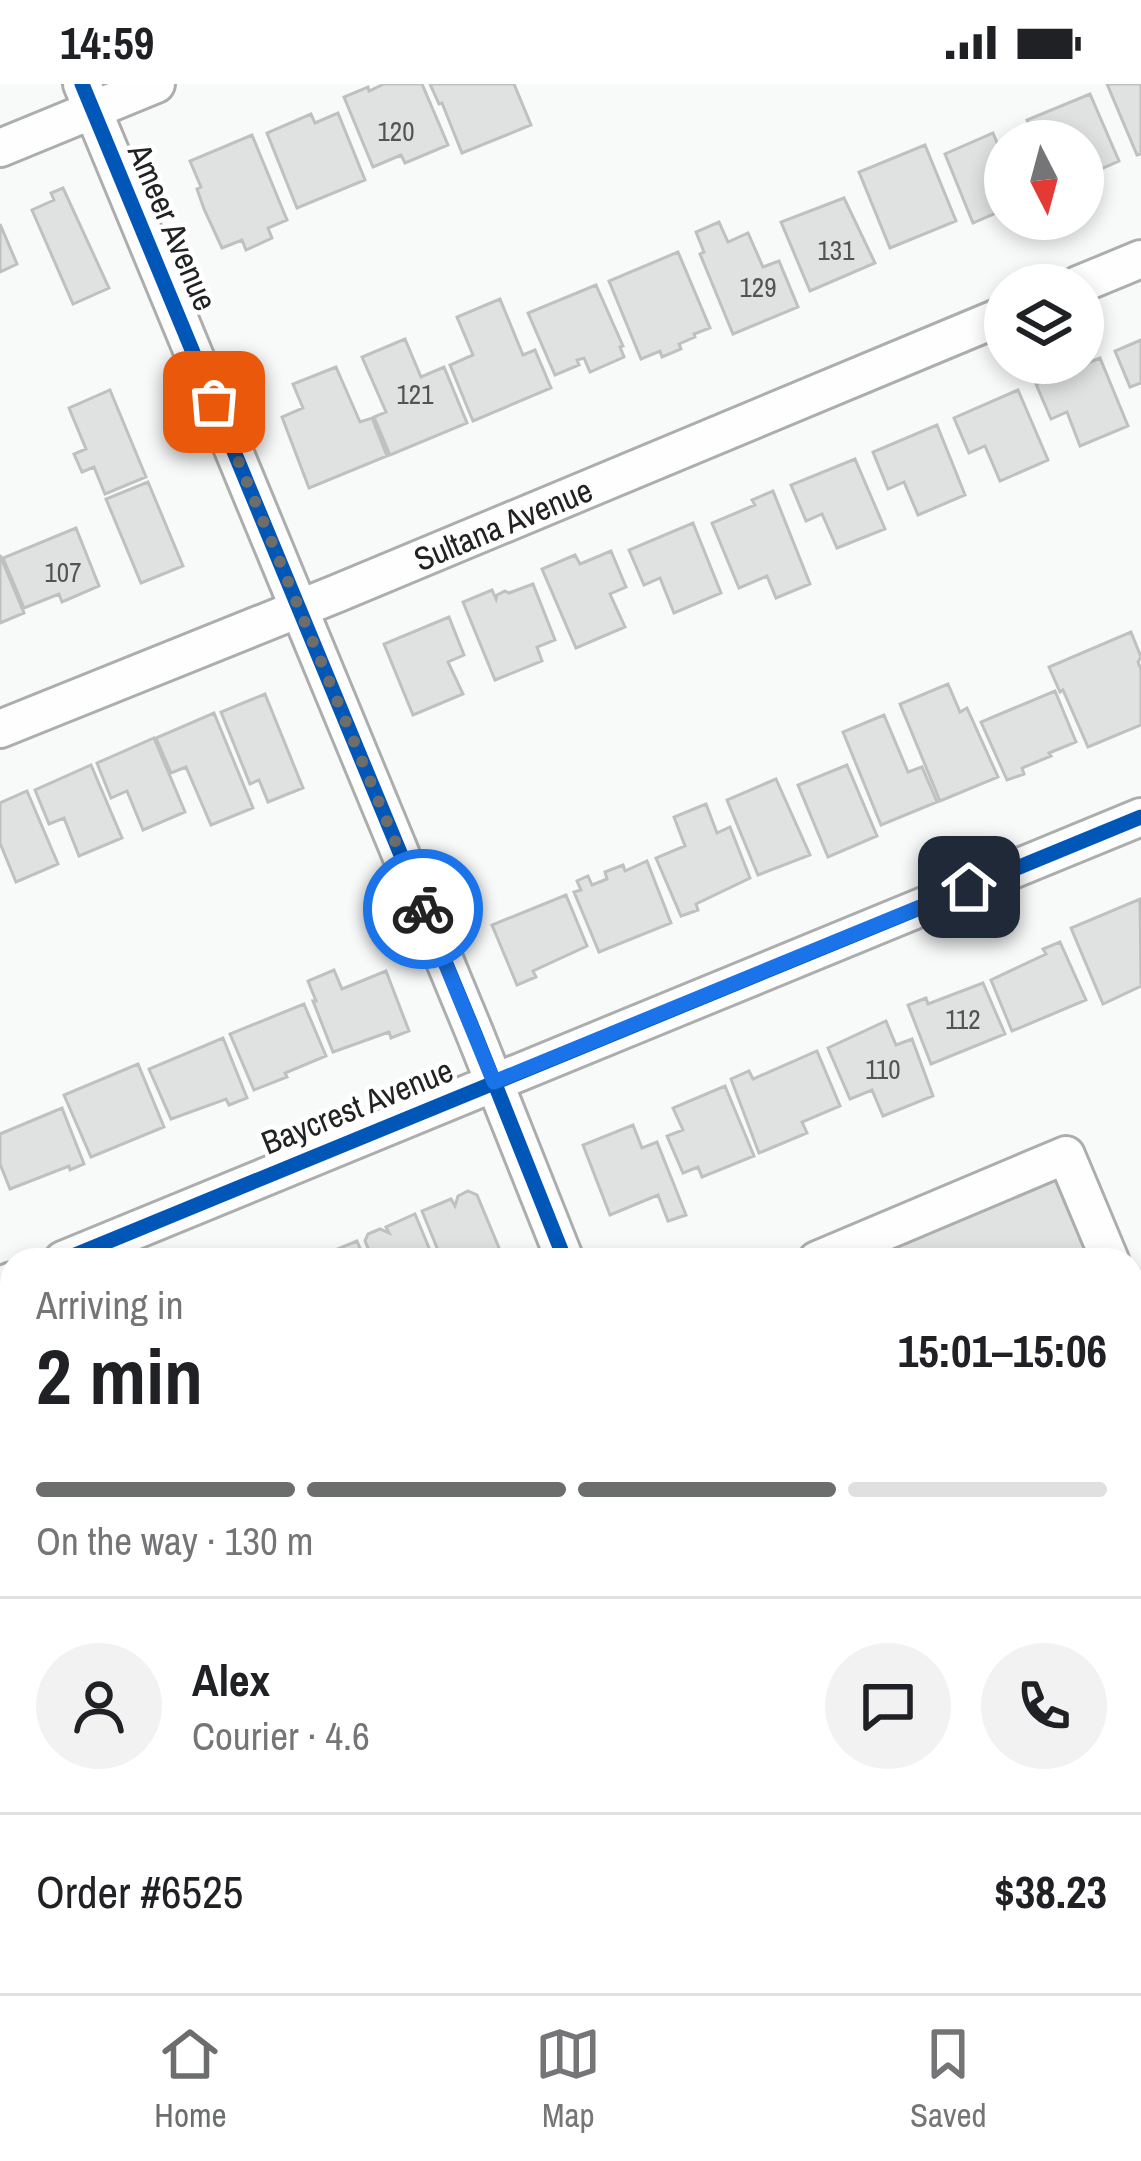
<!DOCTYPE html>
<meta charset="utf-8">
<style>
body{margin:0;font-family:"Archivo Narrow",sans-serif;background:#f2f2f2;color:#202124;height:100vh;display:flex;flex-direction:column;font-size:45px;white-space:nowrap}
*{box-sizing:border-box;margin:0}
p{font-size:39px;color:#757577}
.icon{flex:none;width:66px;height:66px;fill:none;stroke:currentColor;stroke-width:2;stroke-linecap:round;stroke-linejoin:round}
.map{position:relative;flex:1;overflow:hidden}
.details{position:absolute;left:0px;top:1164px;width:1143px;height:747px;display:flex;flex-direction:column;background:#fff;border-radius:36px 36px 0 0;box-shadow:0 6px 18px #0003}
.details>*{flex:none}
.needle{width:78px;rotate:174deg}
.fabs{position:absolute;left:984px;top:36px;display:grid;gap:24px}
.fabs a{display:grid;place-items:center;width:120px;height:120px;border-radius:50%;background:#fff;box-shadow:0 6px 18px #0003;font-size:60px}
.pin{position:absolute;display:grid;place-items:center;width:102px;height:102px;color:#fff;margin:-51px;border-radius:24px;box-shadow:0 6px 18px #0006}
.courier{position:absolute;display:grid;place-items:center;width:120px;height:120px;margin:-60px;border:9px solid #1a73e8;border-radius:50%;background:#fff;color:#222;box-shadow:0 3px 15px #0007}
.overview em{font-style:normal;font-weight:700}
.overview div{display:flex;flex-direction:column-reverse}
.overview{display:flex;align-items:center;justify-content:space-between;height:204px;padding:0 36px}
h1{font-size:78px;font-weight:700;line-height:90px}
.bar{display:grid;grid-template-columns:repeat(4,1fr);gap:18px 12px;align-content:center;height:144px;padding:0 36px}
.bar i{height:15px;border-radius:9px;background:#e0e0e0}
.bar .on{background:#6c6d6d}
.bar p{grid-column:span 4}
.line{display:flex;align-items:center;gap:30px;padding:0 36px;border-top:3px solid #e0e0e0}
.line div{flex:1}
.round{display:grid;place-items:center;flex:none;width:126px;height:126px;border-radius:63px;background:#f2f2f2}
.status{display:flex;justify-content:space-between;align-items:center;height:84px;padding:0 60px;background:#fff;direction:ltr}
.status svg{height:33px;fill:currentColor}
.tabs{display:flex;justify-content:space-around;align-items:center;height:168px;border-top:3px solid #e0e0e0;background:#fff;font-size:33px;color:#757577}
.tabs a{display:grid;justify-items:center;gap:6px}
.tabs .on{color:#6c6d6d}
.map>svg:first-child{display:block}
.green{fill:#cbfafa}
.building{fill:#e0e2e2;stroke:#bfc1c1;stroke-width:3}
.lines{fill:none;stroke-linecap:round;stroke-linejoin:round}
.minor-tunnel{stroke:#cdcece;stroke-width:36;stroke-dasharray:36 18;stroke-linecap:butt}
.minor-casing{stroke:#acaeae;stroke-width:42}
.minor{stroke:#fefefe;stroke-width:36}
.cycleway-casing{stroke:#fff;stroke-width:22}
.cycleway{stroke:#0057b8;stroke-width:15}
.done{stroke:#6c6d6d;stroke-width:12;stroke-dasharray:0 21.6}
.route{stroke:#1a73e8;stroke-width:15}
.labels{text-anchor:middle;stroke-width:9;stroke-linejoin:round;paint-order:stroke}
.number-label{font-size:27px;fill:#525353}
.street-label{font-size:33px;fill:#212222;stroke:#fff}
</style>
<div class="status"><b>14:59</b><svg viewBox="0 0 49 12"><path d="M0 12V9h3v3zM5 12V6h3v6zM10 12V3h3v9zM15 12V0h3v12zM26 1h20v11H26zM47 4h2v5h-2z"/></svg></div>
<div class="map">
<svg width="1141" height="1909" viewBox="0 0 1141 1909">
<rect width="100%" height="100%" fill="#f8f9f9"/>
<!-- green -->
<path class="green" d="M 1141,1781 L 1141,1872 L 1131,1876 L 1131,1786 Z
M 904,1899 L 1075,1899 C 1045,1909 1012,1909 980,1909 C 954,1907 928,1895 906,1909 Z"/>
<!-- building -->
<path class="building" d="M 384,0 L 422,0 L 448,61 L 405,79 L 401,71 L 373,83 L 344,13 L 368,3 L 369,7 Z
M 430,0 L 514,0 L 531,41 L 462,69 L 442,19 L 439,20 Z
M 1107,0 L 1141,0 L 1141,70 L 1137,71 Z
M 1090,10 L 1119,77 L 1083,93 L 1083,57 L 1036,57 L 1027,36 Z
M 338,29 L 365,96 L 297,124 L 267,49 L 311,30 L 315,39 Z
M 993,49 L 1005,78 L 1005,125 L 973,139 L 945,70 Z
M 252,51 L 287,136 L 268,144 L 272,154 L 246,166 L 242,156 L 222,164 L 204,125 L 197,105 L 201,103 L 190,77 Z
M 925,61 L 956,137 L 890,164 L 859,88 Z
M 63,104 L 109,204 L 73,220 L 32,126 L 54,116 L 51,109 Z
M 844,114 L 875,179 L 810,207 L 781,138 Z
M 719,138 L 728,158 L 748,149 L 763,183 L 779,177 L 798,223 L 733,250 L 700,170 L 704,168 L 696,148 Z
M 0,140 L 17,180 L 0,188 Z
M 678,168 L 710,244 L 694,250 L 695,253 L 679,260 L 681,265 L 662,273 L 660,267 L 641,275 L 609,197 Z
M 596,201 L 623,262 L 620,263 L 624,273 L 590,288 L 584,274 L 577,276 L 579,281 L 555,291 L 528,229 Z
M 500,215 L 523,271 L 535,266 L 551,304 L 473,337 L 450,281 L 473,271 L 457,233 Z
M 405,255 L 421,293 L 444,283 L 467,339 L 390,371 L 374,333 L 386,328 L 362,273 Z
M 1141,256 L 1141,299 L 1130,303 L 1115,267 Z
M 1100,274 L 1128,342 L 1080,362 L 1067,328 L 1051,335 L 1036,300 Z
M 336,283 L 360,338 L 372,334 L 387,372 L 309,404 L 282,333 L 303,324 L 293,300 Z
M 110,306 L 146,393 L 105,410 L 94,383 L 82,388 L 74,370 L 86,365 L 69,324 Z
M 1018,306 L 1048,376 L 1000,397 L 985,362 L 969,369 L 954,334 Z
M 937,341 L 965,411 L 918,431 L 904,398 L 888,405 L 873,368 Z
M 855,375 L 885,445 L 837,464 L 822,430 L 806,437 L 791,401 Z
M 148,398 L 183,482 L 141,499 L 106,415 Z
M 773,407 L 810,500 L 776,514 L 767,492 L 739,504 L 712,439 L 755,421 L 752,416 Z
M 693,439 L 721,509 L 674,529 L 660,494 L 644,501 L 629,466 Z
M 76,444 L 99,502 L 62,518 L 59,510 L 24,524 L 3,474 Z
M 611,467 L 626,503 L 610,510 L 625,543 L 576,564 L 542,485 L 575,471 L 580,480 Z
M 0,471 L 24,529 L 0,539 Z
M 533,500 L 555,556 L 537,563 L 542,577 L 495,596 L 463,518 L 492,506 L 496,515 L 497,511 L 505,507 L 509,509 Z
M 449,533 L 464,571 L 448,578 L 463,610 L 413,631 L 384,560 Z
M 1131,548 L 1141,573 L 1138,578 L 1141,585 L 1141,641 L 1088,663 L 1063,606 L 1060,608 L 1049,583 Z
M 948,600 L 960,628 L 967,624 L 998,693 L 940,717 L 900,620 Z
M 1055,607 L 1076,658 L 1049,669 L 1051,672 L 1022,684 L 1024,690 L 1007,696 L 981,638 Z
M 265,610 L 303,704 L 268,718 L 259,696 L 250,700 L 221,628 Z
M 214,629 L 253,724 L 211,741 L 186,683 L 171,689 L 156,654 Z
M 884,631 L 908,688 L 922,683 L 937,718 L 881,741 L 843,648 Z
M 154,654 L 185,728 L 143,746 L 127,707 L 111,714 L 97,679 Z
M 91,681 L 122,754 L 79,772 L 64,734 L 49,740 L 35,706 Z
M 847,681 L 877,752 L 828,773 L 798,701 Z
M 776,695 L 810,771 L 758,791 L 727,716 Z
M 27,707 L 58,780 L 16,798 L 0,759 L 0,719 Z
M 706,720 L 717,749 L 730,743 L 750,794 L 696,820 L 698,826 L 681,832 L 656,774 L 685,762 L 674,733 Z
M 647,777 L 671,839 L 599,868 L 574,808 L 581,806 L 577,797 L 588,792 L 592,801 L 607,795 L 605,788 L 623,781 L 625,787 Z
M 566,811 L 587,862 L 533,887 L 536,893 L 517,901 L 492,841 Z
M 1140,815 L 1141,902 L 1103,920 L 1071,844 Z
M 1060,858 L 1086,916 L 1012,947 L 991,896 L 1046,870 L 1043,865 Z
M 334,886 L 342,905 L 386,887 L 409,947 L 391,954 L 389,948 L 333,968 L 313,917 L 316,917 L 308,897 Z
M 983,899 L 1005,950 L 931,980 L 908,921 L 926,914 L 928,920 Z
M 304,920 L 326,972 L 285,989 L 287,993 L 254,1006 L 230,950 Z
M 886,937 L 896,961 L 912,955 L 933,1012 L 883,1032 L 872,1006 L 850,1015 L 828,964 Z
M 223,954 L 247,1014 L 229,1021 L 226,1015 L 171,1035 L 149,985 Z
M 817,967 L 840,1022 L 802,1038 L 807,1049 L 759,1069 L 731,995 L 749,987 L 753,995 Z
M 138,980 L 164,1043 L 91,1073 L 64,1011 Z
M 725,1002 L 754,1072 L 702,1093 L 698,1083 L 683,1089 L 667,1052 L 683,1046 L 673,1024 Z
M 62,1024 L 84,1080 L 70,1086 L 69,1082 L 10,1105 L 0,1080 L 0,1050 Z
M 633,1041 L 642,1064 L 657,1058 L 686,1131 L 668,1137 L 658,1111 L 610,1131 L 583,1061 Z
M 1054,1093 L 1089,1176 L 856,1176 Z
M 468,1107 L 477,1111 L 504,1176 L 442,1176 L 422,1127 L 451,1115 L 455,1122 L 458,1112 Z
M 415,1130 L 434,1176 L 373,1176 L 365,1157 L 368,1150 L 380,1145 L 389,1149 L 386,1143 Z
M 357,1157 L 365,1176 L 311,1176 Z
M 1131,1277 L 1141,1301 L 1141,1750 L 1131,1754 Z
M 12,1296 L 12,1341 L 0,1313 L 0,1301 Z
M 12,1768 L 12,1881 L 0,1876 L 0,1782 L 4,1771 Z
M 478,1899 L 489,1899 L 491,1903 L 499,1899 L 602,1899 L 606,1909 L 453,1909 Z
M 655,1899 L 694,1899 L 698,1909 L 659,1909 Z"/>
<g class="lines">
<!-- minor-tunnel -->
<path class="minor-tunnel" d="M 1131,1738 L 1141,1734"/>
<defs>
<g id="minor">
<path d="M 82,0 L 475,950 L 565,1176"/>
<path d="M 0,64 L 156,0"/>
<path d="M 1078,201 L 1141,175"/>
<path id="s1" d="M 0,645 L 338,509 L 1005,231"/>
<path d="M 63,1176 L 1141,733"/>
<path d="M 817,1176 L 1066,1071 L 1110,1176"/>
<path d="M 0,1202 L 12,1197"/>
<path d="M 1131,1227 L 1141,1250"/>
<path d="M 845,1899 L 847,1909"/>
<path d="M 58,1909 L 61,1899"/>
</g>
</defs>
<!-- minor casing -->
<use href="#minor" class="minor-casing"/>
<!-- minor -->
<use href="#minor" class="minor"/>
<defs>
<path id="cycleway" d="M 82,0 L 475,950 L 565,1176
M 63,1176 L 1141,733"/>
</defs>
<!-- cycleway casing -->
<use href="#cycleway" class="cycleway-casing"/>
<!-- cycleway -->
<use href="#cycleway" class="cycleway"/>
</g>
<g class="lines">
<!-- done -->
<path class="done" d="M 214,318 L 423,825"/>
<!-- route -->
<path class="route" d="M 423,825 L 494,998 L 969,803"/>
</g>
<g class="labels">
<!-- number labels -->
<g class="number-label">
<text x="396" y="57">120</text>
<text x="836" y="176">131</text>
<text x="758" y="213">129</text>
<text x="415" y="320">121</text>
<text x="63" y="498">107</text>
<text x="963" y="945">112</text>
<text x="883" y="995">110</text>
</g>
<!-- street labels -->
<g class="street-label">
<text transform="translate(173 143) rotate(67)" y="12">Ameer Avenue</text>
<text dy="12" stroke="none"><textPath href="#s1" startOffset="543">Sultana Avenue</textPath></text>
<text transform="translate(357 1022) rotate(-22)" y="12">Baycrest Avenue</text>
</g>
</g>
</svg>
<div class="fabs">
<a><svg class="needle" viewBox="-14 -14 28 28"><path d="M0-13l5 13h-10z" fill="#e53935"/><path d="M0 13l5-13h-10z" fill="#757577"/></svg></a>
<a><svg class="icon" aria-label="layers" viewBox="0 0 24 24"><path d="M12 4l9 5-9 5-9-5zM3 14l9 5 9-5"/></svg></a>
</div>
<div class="pin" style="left:214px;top:318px;background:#ea580c"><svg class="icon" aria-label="bag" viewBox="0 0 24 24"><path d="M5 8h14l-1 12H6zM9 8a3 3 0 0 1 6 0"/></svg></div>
<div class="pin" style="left:969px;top:803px;background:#1f2937"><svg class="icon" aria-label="home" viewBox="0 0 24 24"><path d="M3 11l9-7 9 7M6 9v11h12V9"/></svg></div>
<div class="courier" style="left:423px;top:825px"><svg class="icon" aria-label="bike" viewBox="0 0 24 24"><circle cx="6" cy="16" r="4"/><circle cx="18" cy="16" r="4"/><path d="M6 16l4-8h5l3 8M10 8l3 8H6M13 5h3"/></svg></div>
<section class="details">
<div class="overview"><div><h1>2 min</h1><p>Arriving in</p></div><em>15:01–15:06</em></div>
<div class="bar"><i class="on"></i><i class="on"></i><i class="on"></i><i></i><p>On the way · 130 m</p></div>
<div class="line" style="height:216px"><a class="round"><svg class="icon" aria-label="person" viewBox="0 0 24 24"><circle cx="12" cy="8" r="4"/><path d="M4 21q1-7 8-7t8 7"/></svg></a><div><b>Alex</b><p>Courier · 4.6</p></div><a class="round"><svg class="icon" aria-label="chat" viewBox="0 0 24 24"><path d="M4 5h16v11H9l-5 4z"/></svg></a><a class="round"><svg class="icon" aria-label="phone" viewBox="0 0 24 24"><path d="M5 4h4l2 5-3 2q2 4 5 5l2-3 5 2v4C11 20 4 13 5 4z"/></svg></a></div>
<div class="line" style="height:156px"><div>Order #6525</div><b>$38.23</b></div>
</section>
</div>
<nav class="tabs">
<a class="on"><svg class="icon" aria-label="home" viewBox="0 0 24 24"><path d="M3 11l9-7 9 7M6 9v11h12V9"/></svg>Home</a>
<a><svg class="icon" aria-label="map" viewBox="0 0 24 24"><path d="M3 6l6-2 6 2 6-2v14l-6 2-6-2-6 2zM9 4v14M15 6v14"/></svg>Map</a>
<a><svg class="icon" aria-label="saved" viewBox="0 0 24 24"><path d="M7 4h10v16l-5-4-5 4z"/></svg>Saved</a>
</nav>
